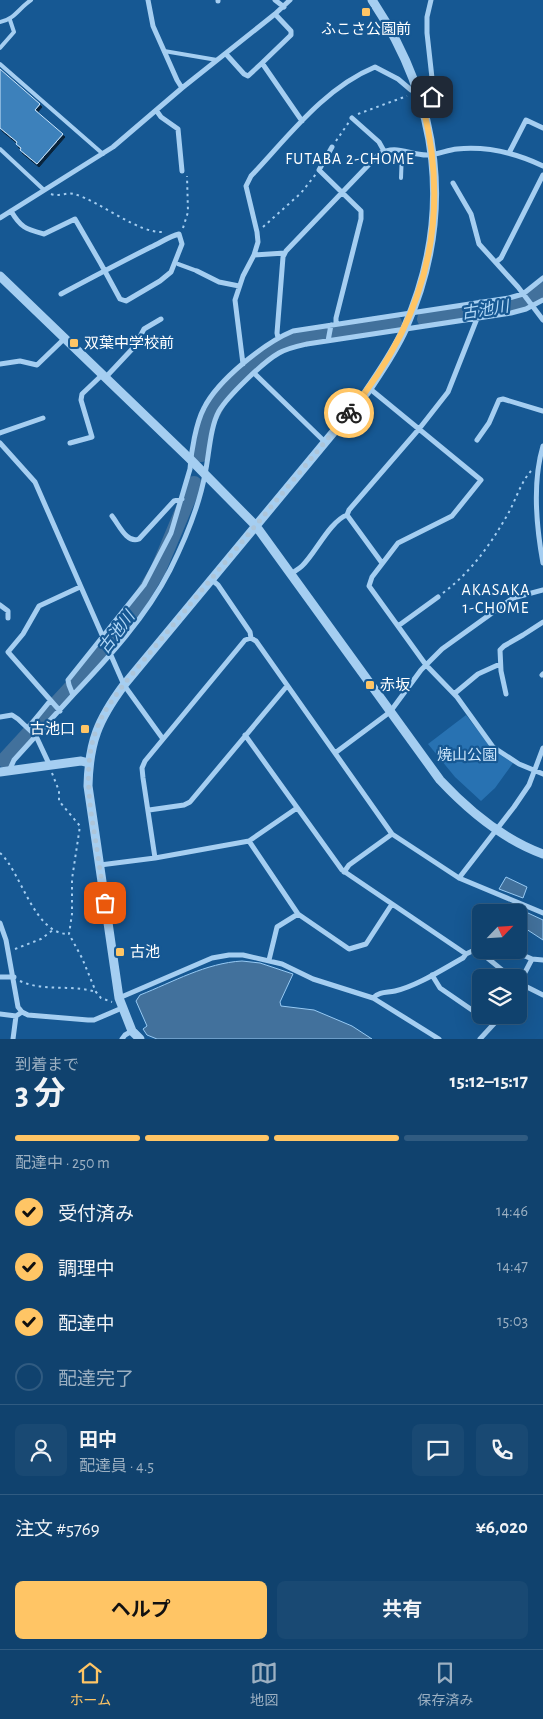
<!DOCTYPE html>
<html lang="ja">
<meta charset="utf-8">
<style>
body{margin:0;font-family:"Alegreya Sans","Noto Sans JP",sans-serif;background:#194973;color:#f1f3f6;height:100vh;display:flex;flex-direction:column;font-size:19px;white-space:nowrap}
*{box-sizing:border-box;margin:0}
p{font-size:16px;color:#9cb0c2}
.icon{flex:none;width:28px;height:28px;fill:none;stroke:currentColor;stroke-width:2;stroke-linecap:round;stroke-linejoin:round}
.map{position:relative;height:1039px;overflow:hidden}
.sheet{display:flex;flex-direction:column;background:#10426e;flex:1}
.sheet>*{flex:none}
.needle{width:32px;rotate:65deg}
.fabs{position:absolute;left:472px;top:904px;display:grid;gap:10px}
.fabs a{display:grid;place-items:center;width:55px;height:55px;border-radius:8px;background:#10426e;box-shadow:0 5px 20px #0002,0 0 0 1px #305b81;font-size:25px}
.pin{position:absolute;display:grid;place-items:center;width:42px;height:42px;color:#fff;margin:-21px;border-radius:10px;box-shadow:0 2px 8px #0006}
.courier{position:absolute;display:grid;place-items:center;width:50px;height:50px;margin:-25px;border:4px solid #ffc565;border-radius:50%;background:#fff;color:#222;box-shadow:0 1px 6px #0007}
.summary em{font-style:normal;font-weight:700}
.summary div{display:flex;flex-direction:column-reverse}
.summary{display:flex;align-items:center;justify-content:space-between;height:85px;padding:0 15px}
h1{font-size:32px;font-weight:700;line-height:38px}
.bar{display:grid;grid-template-columns:repeat(4,1fr);gap:8px 5px;align-content:center;height:60px;padding:0 15px}
.bar i{height:6px;border-radius:4px;background:#305b81}
.bar .selected{background:#ffc565}
.bar p{grid-column:span 4}
.line{display:flex;align-items:center;gap:12px;padding:0 15px;border-top:1px solid #305b81}
.line div{flex:1}
.round{display:grid;place-items:center;flex:none;width:52px;height:52px;border-radius:8px;background:#194973}
ol{padding:0 15px;list-style:none}
li{display:flex;align-items:center;gap:15px;height:55px}
li p{margin-inline-start:auto}
li .icon{padding:5px;border-radius:50%;background:#ffc565;color:#111;stroke-width:4}
li:last-child{color:#9cb0c2}
li i{width:28px;height:28px;border:2px solid #305b81;border-radius:50%}
.button{display:flex;gap:10px;margin-top:auto;padding:10px 15px}
.button a{flex:1;height:58px;border-radius:8px;background:#ffc565;color:#111;font-size:20px;font-weight:700;line-height:58px;text-align:center}
.button a+a{background:#194973;color:#f1f3f6}
.tab-bar{display:flex;justify-content:space-around;align-items:center;height:70px;border-top:1px solid #305b81;background:#10426e;font-size:14px;color:#9cb0c2}
.tab-bar a{display:grid;justify-items:center;gap:2px}
.tab-bar .selected{color:#ffc565}
.map>svg:first-child{display:block}
.green{fill:#2872b2}
.water{fill:#42719c;stroke:#97caf4}
.lines{fill:none;stroke-linecap:round;stroke-linejoin:round}
.river{stroke:#42719c;stroke-width:16}
.building{fill:#3e81bb;stroke:#cce6fc;filter:url(#shadow)}
.path{stroke:#a5cef1;stroke-width:2;stroke-dasharray:2.5 4;stroke-linecap:butt}
.service{stroke:#a5cef1;stroke-width:4}
.minor{stroke:#a5cef1;stroke-width:5}
.tertiary{stroke:#a5cef1;stroke-width:9}
.done{stroke:#adc5d9;stroke-width:5;stroke-dasharray:0 9}
.route{stroke:#ffc565;stroke-width:6}
.poi-dot{fill:#ffc565;stroke:#165893;stroke-width:2}
.labels{text-anchor:middle;stroke-width:4.5;stroke-linejoin:round;paint-order:stroke}
.poi-label{font-size:15px;fill:#fff;stroke:#165893;text-anchor:start}
.park-label{font-size:15px;fill:#cce6fc;stroke:#165893}
.neighbourhood-label{font-size:16px;letter-spacing:1px;fill:#fff;stroke:#165893}
.water-label{font-size:16px;font-style:italic;fill:#b1d8f8;stroke:#165893}
</style>
<div class="map">
<svg width="543" height="1039" viewBox="0 0 543 1039">
<defs>
<filter id="shadow"><feDropShadow dx="2" dy="3" stdDeviation="0" flood-color="#0009"/></filter>
</defs>
<rect width="100%" height="100%" fill="#165893"/>
<!-- green -->
<path class="green" d="M 466,715 L 493,750 L 513,763 L 495,788 L 481,801 L 455,777 L 428,744 Z"/>
<!-- water -->
<path class="water" d="M 506,877 L 527,887 L 523,898 L 499,889 Z
M 528,913 L 543,920 L 543,940 L 520,925 L 525,914 Z
M 242,961 L 260,963 L 293,974 L 280,1002 L 281,1006 L 314,1010 L 352,1026 L 372,1039 L 157,1039 L 147,1035 L 143,1029 L 147,1026 L 136,1001 L 140,995 C 173,982 206,963 242,961 Z"/>
<g class="lines">
<!-- river -->
<path class="river" d="M 425,319 L 515,305 L 526,302 L 543,290
M 201,454 L 205,427 L 223,393 L 251,364 L 277,346 L 296,338 L 394,323
M 5,760 L 86,672 L 139,602 L 158,570 L 194,484"/>
</g>
<!-- building -->
<path class="building" d="M 0,69 L 40,104 L 35,110 L 63,134 L 37,164 L 20,150 L 21,148 L 16,144 L 17,142 L 0,128 Z"/>
<g class="lines">
<!-- path -->
<path class="path" d="M 358,114 L 407,96
M 336,141 L 349,122
M 51,194 C 59,197 66,192 74,194 C 100,201 138,234 164,232
M 263,227 L 301,193 L 316,174
M 183,228 L 188,212 L 187,176
M 443,593 C 472,571 491,544 509,512 C 516,499 521,482 531,471
M 52,773 L 59,791 L 59,801 L 80,826 L 72,879 L 72,914 L 69,934 L 82,958 L 96,992 L 101,998 L 112,1002
M 0,853 C 21,871 34,935 69,934
M 15,949 L 41,939 L 53,930
M 20,981 C 44,992 71,984 96,992"/>
<!-- service -->
<path class="service" d="M 0,22 C 15,19 19,8 31,0
M 0,48 L 14,32 L 10,20
M 164,51 L 217,60
M 0,64 L 103,154
M 0,149 L 44,190
M 401,178 L 402,151
M 178,264 L 197,271"/>
<!-- minor -->
<path class="minor" d="M 148,0 L 153,26 L 177,80 L 182,88
M 218,0 L 218,1
M 275,0 L 284,7
M 226,54 L 244,74 L 248,76 L 262,63 L 302,121
M 262,63 L 291,35 L 291,31 L 275,14
M 423,107 C 432,101 432,97 433,87 L 427,33 L 427,17 L 431,0
M 156,110 L 161,117 L 178,129 L 182,171
M 352,118 L 379,142 L 384,151
M 332,147 L 319,170 L 361,211 L 361,219 L 336,318 L 336,324
M 509,153 L 526,120 L 543,128
M 453,183 L 471,214 L 479,244 L 518,287 L 543,320
M 11,211 C 21,228 26,229 44,234 L 75,219 L 101,264 L 120,299 L 126,301 L 160,281 L 171,272 L 182,244 L 179,234 C 170,236 160,243 151,247 C 121,262 91,278 61,294
M 0,218 L 113,147 L 182,88 L 275,14 L 290,0
M 254,255 L 285,253
M 496,262 L 501,258 L 543,175
M 197,271 L 219,282 L 239,286
M 278,338 L 277,333 L 283,257 L 286,251 L 379,154 C 396,144 409,155 427,155 C 437,155 447,150 457,149 C 488,146 516,153 543,166
M 328,341 L 331,325
M 0,364 L 20,361 L 37,365 L 65,338
M 243,364 L 235,300 L 243,276 L 254,255 L 258,242 L 257,232 L 246,186 L 251,176 C 288,137 324,88 375,67 L 398,79 L 411,90 L 417,89
M 255,374 L 325,442
M 105,378 L 135,346 L 144,329 L 161,319
M 369,388 L 481,480 L 452,516 L 398,543 L 372,577 L 369,586 L 426,665 L 457,697 L 493,747 L 519,764 L 543,774
M 0,433 L 43,418
M 477,440 L 489,423 L 499,400 L 503,399 L 543,411
M 0,443 L 35,482 L 124,685 L 163,739
M 70,443 L 92,437 L 81,400 L 82,394 L 102,375
M 543,446 C 532,483 536,525 543,563
M 112,516 C 119,525 127,544 139,539 L 174,501 L 182,499
M 382,563 L 347,515 L 349,510 L 419,429 L 448,392 L 478,316 L 480,302
M 292,573 C 295,571 299,569 302,566 C 315,554 330,521 347,515
M 212,580 L 218,585 L 250,632 L 251,638 L 256,641 L 392,834 L 459,878 L 543,913
M 0,605 L 8,611 L 8,618
M 398,626 L 438,597
M 542,675 L 543,674
M 454,694 L 478,674 L 500,664
M 506,694 L 501,671 L 500,650 L 504,646 L 523,635 L 543,622
M 73,695 C 109,657 146,617 170,570 C 185,540 199,507 205,474 C 209,456 210,427 219,411 C 228,396 263,362 279,353 C 288,348 298,346 307,344 L 511,313 L 526,309 L 543,300
M 60,711 L 8,652 L 23,634 L 39,606 L 80,587
M 0,717 L 12,715 L 18,719 L 36,736 L 50,766
M 28,728 L 50,701
M 245,735 L 342,870 L 466,954
M 335,753 L 390,712 L 421,670 L 442,649 L 513,598 L 543,590
M 9,771 L 14,760 L 73,695 L 69,685 L 68,680 L 144,585 L 171,533 L 190,469 C 191,452 196,423 204,408 C 218,380 264,343 293,331 L 509,298 L 523,294 L 543,278
M 149,810 L 184,805 L 190,802 L 287,686
M 249,841 L 298,914 L 349,949 L 366,944 L 392,904
M 155,858 L 143,778 L 142,768 L 145,761 L 245,640 L 251,638
M 100,865 L 155,858 L 249,841 L 297,808
M 344,872 L 349,865 L 392,834
M 459,878 L 514,807 L 529,785 L 543,748
M 518,912 L 521,904
M 0,923 L 6,940 L 18,1007 L 22,1012 L 16,1016 L 13,1039
M 478,949 L 480,952 L 512,978
M 511,950 L 532,959
M 269,960 L 277,927 L 298,914
M 432,975 L 440,988 L 488,1021
M 0,977 L 14,977
M 519,983 L 543,995
M 519,984 L 532,959 L 543,960
M 119,998 L 212,958 L 229,955 L 243,955 L 282,964 L 313,979 L 373,998 L 439,1039
M 373,998 C 380,991 387,993 395,991 C 417,986 443,969 463,958 L 466,954 L 481,947
M 22,1012 L 28,1015 L 88,1020 L 94,1020 L 122,1008
M 0,1014 L 16,1016
M 122,1039 L 125,1035 L 132,1031
M 480,1039 L 502,1015"/>
<!-- tertiary -->
<path class="tertiary" d="M 0,276 L 190,459 L 256,526 L 440,780 C 469,811 502,839 543,854
M 0,772 L 81,761 L 89,763
M 140,1039 L 132,1031 L 119,998 L 88,786 C 89,742 98,720 124,685 L 366,393 C 380,372 395,351 405,328 C 455,215 440,102 372,0"/>
</g>
<g class="lines">
<!-- done -->
<path class="done" d="M 105,903 C 102,883 99,863 96,843 C 89,802 82,762 99,723 C 105,709 115,697 124,684 L 349,413"/>
<!-- route -->
<path class="route" d="M 349,413 C 424,323 452,221 423,107 L 431,102 L 432,97"/>
</g>
<!-- markers -->
<g class="poi-dot">
<rect x="361" y="7" width="10" height="10" rx="2.5"/>
<rect x="69" y="338" width="10" height="10" rx="2.5"/>
<rect x="365" y="680" width="10" height="10" rx="2.5"/>
<rect x="80" y="724" width="10" height="10" rx="2.5"/>
<rect x="115" y="947" width="10" height="10" rx="2.5"/>
</g>
<g class="labels">
<!-- poi labels -->
<g class="poi-label">
<text x="366" y="34" text-anchor="middle">ふこさ公園前</text>
<text x="84" y="348">双葉中学校前</text>
<text x="380" y="690">赤坂</text>
<text x="75" y="734" text-anchor="end">古池口</text>
<text x="130" y="957">古池</text>
</g>
<!-- park labels -->
<g class="park-label">
<text x="467" y="760">焼山公園</text>
</g>
<!-- neighbourhood labels -->
<g class="neighbourhood-label">
<text x="350" y="164">FUTABA 2-CHOME</text>
<text x="496" y="595">AKASAKA<tspan x="496" dy="18">1-CHOME</tspan></text>
</g>
<!-- water labels -->
<g class="water-label">
<text transform="translate(485 309) rotate(-9)" y="6">古池川</text>
<text transform="translate(116 632) rotate(-53)" y="6">古池川</text>
</g>
</g>
</svg>
<div class="fabs">
<a><svg class="needle" viewBox="-14 -14 28 28"><path d="M0-13l5 13h-10z" fill="#e53935"/><path d="M0 13l5-13h-10z" fill="#9cb0c2"/></svg></a>
<a><svg class="icon" aria-label="layers" viewBox="0 0 24 24"><path d="M12 4l9 5-9 5-9-5zM3 14l9 5 9-5"/></svg></a>
</div>
<div class="pin" style="left:105px;top:903px;background:#ea580c"><svg class="icon" aria-label="bag" viewBox="0 0 24 24"><path d="M5 8h14l-1 12H6zM9 8a3 3 0 0 1 6 0"/></svg></div>
<div class="pin" style="left:432px;top:97px;background:#1f2937"><svg class="icon" aria-label="home" viewBox="0 0 24 24"><path d="M3 11l9-7 9 7M6 9v11h12V9"/></svg></div>
<div class="courier" style="left:349px;top:413px"><svg class="icon" aria-label="bike" viewBox="0 0 24 24"><circle cx="6" cy="16" r="4"/><circle cx="18" cy="16" r="4"/><path d="M6 16l4-8h5l3 8M10 8l3 8H6M13 5h3"/></svg></div>
</div>
<section class="sheet">
<div class="summary"><div><h1>3 分</h1><p>到着まで</p></div><em>15:12–15:17</em></div>
<div class="bar"><i class="selected"></i><i class="selected"></i><i class="selected"></i><i></i><p>配達中 · 250 m</p></div>
<ol>
<li><svg class="icon" aria-label="check" viewBox="0 0 24 24"><path d="M5 12l5 5 9-10"/></svg>受付済み<p>14:46</p></li>
<li><svg class="icon" aria-label="check" viewBox="0 0 24 24"><path d="M5 12l5 5 9-10"/></svg>調理中<p>14:47</p></li>
<li><svg class="icon" aria-label="check" viewBox="0 0 24 24"><path d="M5 12l5 5 9-10"/></svg>配達中<p>15:03</p></li>
<li><i></i>配達完了</li>
</ol>
<div class="line" style="height:90px"><a class="round"><svg class="icon" aria-label="person" viewBox="0 0 24 24"><circle cx="12" cy="8" r="4"/><path d="M4 21q1-7 8-7t8 7"/></svg></a><div><b>田中</b><p>配達員 · 4.5</p></div><a class="round"><svg class="icon" aria-label="chat" viewBox="0 0 24 24"><path d="M4 5h16v11H9l-5 4z"/></svg></a><a class="round"><svg class="icon" aria-label="phone" viewBox="0 0 24 24"><path d="M5 4h4l2 5-3 2q2 4 5 5l2-3 5 2v4C11 20 4 13 5 4z"/></svg></a></div>
<div class="line" style="height:65px"><div>注文 #5769</div><b>¥6,020</b></div>
<div class="button"><a>ヘルプ</a><a>共有</a></div>
</section>
<nav class="tab-bar">
<a class="selected"><svg class="icon" aria-label="home" viewBox="0 0 24 24"><path d="M3 11l9-7 9 7M6 9v11h12V9"/></svg>ホーム</a>
<a><svg class="icon" aria-label="map" viewBox="0 0 24 24"><path d="M3 6l6-2 6 2 6-2v14l-6 2-6-2-6 2zM9 4v14M15 6v14"/></svg>地図</a>
<a><svg class="icon" aria-label="saved" viewBox="0 0 24 24"><path d="M7 4h10v16l-5-4-5 4z"/></svg>保存済み</a>
</nav>
